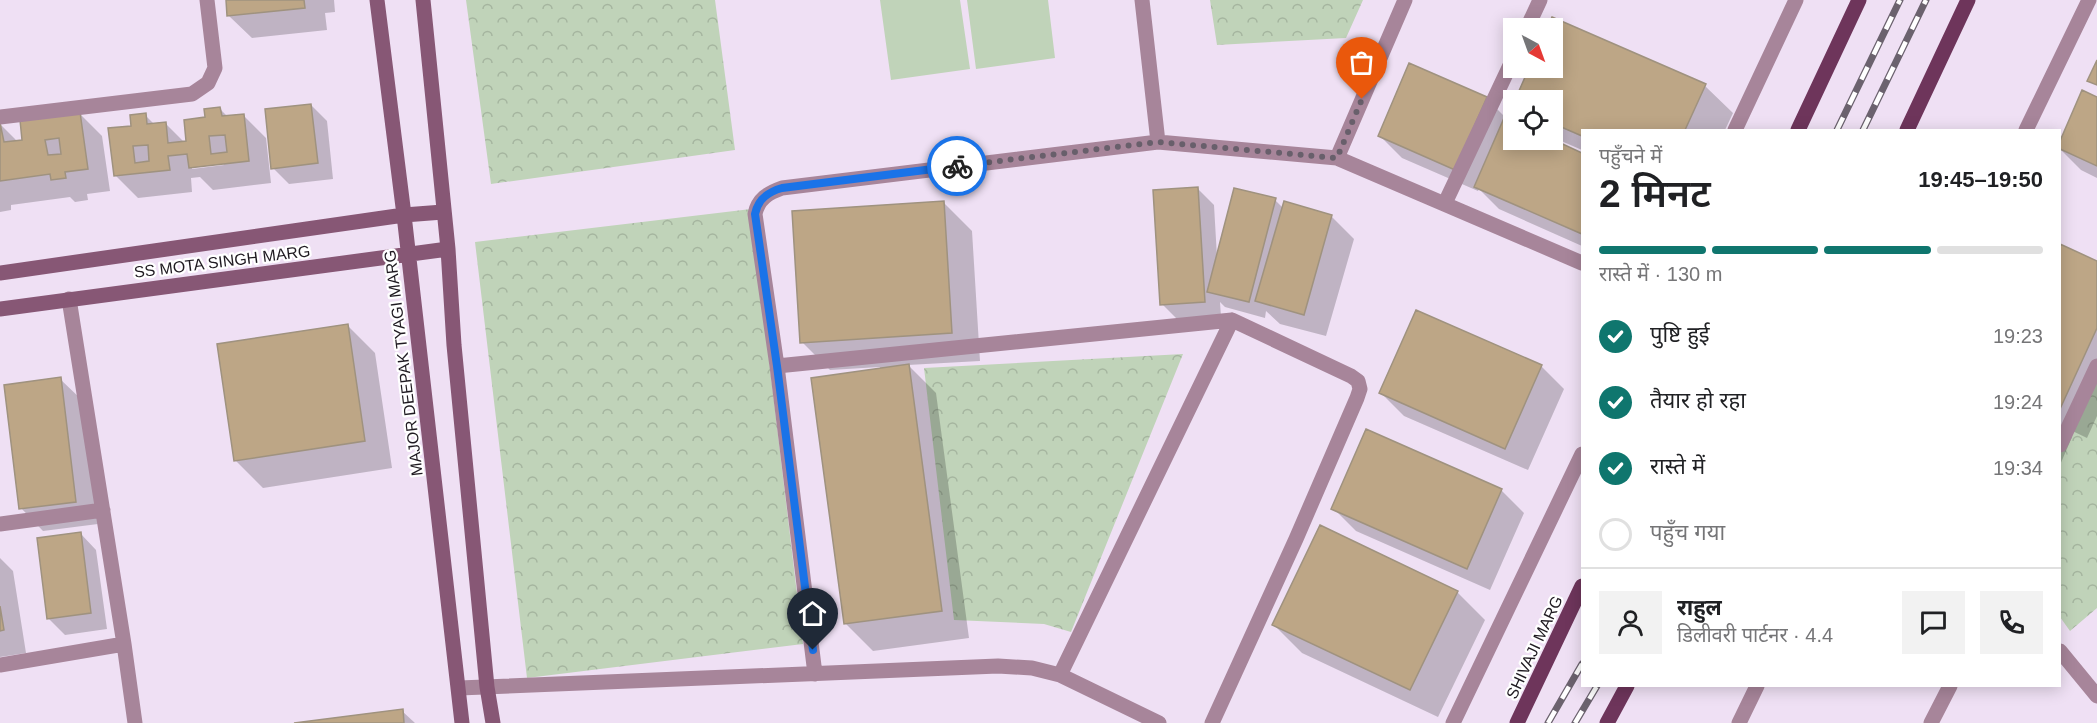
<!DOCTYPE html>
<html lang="hi">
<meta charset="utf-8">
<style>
body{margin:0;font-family:Arial,"Noto Sans Devanagari",sans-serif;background:#f2f2f2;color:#202124;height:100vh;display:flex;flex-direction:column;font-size:22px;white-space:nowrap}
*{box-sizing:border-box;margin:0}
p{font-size:20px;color:#757577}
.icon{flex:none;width:33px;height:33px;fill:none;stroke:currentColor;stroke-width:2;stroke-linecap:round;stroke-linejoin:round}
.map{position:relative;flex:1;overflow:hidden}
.side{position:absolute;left:1581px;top:129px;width:480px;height:558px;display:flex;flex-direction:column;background:#fff;border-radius:0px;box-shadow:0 3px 15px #0003}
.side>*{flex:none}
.needle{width:39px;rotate:139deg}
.fabs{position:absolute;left:1503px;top:18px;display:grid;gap:12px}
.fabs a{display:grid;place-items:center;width:60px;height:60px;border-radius:0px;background:#fff;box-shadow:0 3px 15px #0003;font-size:30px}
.pin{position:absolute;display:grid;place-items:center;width:51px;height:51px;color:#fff;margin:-62px -26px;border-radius:50% 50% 50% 0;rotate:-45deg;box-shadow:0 0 6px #0007}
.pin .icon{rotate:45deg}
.courier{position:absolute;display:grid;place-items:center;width:60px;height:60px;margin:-30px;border:4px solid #1a73e8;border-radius:50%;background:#fff;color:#222;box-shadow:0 2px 8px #0007}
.overview em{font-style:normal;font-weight:600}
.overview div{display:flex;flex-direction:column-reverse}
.overview{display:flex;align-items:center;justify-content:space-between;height:102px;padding:0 18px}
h1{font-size:39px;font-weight:600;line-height:45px}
.bar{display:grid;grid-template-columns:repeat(4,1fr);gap:9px 6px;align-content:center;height:72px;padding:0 18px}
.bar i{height:8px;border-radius:4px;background:#e0e0e0}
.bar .active{background:#0f766e}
.bar p{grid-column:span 4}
.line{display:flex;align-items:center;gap:15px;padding:0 18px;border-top:2px solid #e0e0e0}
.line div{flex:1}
.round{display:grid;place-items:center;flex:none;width:63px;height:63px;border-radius:0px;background:#f2f2f2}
ol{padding:0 18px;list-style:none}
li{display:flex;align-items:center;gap:18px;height:66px}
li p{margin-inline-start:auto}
li .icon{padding:6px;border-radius:50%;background:#0f766e;color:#fff;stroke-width:4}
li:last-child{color:#757577}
li i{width:33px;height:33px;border:3px solid #e0e0e0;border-radius:50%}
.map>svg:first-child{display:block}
.forest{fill:url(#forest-crowns)}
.pitch{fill:#c0d3b9}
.shadow{fill:#0003;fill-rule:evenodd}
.building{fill:#bda686;stroke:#9f927f;stroke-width:1.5;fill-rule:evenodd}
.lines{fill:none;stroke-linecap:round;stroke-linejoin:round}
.street{stroke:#a7859a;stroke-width:15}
.secondary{stroke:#875775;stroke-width:15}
.primary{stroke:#6e355b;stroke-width:15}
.rail-casing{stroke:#6b626e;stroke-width:7}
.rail{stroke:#fff;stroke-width:4.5;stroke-dasharray:14;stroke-linecap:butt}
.done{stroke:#685f6b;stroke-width:6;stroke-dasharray:0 10.8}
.route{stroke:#1a73e8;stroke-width:8}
.labels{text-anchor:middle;stroke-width:4.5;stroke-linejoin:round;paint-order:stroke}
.street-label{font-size:16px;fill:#1f1a21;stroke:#fff}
</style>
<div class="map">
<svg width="2097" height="723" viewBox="0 0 2097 723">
<defs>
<pattern id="forest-crowns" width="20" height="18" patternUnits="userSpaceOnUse" patternTransform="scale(1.5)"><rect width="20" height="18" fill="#c0d3b9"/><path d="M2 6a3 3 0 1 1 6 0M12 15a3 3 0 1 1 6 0" fill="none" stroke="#a5b59f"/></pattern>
</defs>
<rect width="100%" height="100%" fill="#efe0f4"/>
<!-- forest -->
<path class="forest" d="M 466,0 L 715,0 L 735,150 L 491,184 Z
M 1210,0 L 1363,0 L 1346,38 L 1217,45 Z
M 751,209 L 803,644 L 527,678 L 475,242 Z
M 1183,354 L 1071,632 L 1044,624 L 954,620 L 924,368 Z
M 2097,375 L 2097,608 L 2070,631 L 2060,617 L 2060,452 Z"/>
<!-- pitch -->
<path class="pitch" d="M 880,0 L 960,0 L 970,69 L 891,80 Z
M 967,0 L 1048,0 L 1055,58 L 976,69 Z"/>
<!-- shadow -->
<path class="shadow" d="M 227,0 L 334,0 L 335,12 L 325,13 L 327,30 L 252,38 L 229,16 Z
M 1553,19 L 1705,86 L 1733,113 L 1725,130 L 1582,130 L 1582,150 L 1552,137 L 1552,100 L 1516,100 L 1531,68 L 1552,68 L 1552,28 L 1548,28 Z
M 2083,92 L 2097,99 L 2097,178 L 2081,170 L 2060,149 L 2060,144 Z
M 1486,98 L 1509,121 L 1514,140 L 1549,140 L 1582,154 L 1582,246 L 1499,209 L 1479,189 L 1478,191 L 1402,158 L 1379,135 Z
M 311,105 L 327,121 L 333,179 L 289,184 L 273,168 Z
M 220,109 L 228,117 L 243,115 L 266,138 L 271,183 L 213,190 L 200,177 L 191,178 L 192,192 L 138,198 L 115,175 L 145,115 L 155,125 L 165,123 L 185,143 L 207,119 ZM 222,163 L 224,165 L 192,169 L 192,166 Z
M 79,113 L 102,136 L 110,191 L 87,194 L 88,200 L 75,202 L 70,197 L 11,205 L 11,210 L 0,212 L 0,124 L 18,142 L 24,141 Z
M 1197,188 L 1214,205 L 1217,257 L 1275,200 L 1283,208 L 1331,216 L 1354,239 L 1326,336 L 1280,324 L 1266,311 L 1265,318 L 1225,307 L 1220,302 L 1221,317 L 1178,320 L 1162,304 Z
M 944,203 L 972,231 L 980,361 L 908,365 L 936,393 L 969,638 L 873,651 L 845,623 L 880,367 L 830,370 L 802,342 Z
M 2060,246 L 2097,263 L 2097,416 L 2087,438 L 2062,426 L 2072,437 L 2060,465 Z
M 347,325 L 375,353 L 392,468 L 263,488 L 235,460 Z
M 1541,366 L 1564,389 L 1528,470 L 1404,416 L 1381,393 Z
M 60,379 L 83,401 L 98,524 L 43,531 L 21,508 Z
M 1501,490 L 1524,513 L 1490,590 L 1356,531 L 1333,508 Z
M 80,533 L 96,550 L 107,629 L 65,635 L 49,619 Z
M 0,558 L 13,571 L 26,653 L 0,657 Z
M 1457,592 L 1485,620 L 1438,717 L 1302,653 L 1274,625 Z
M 402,711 L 415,723 L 306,723 Z"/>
<!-- building -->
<path class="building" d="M 226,0 L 304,0 L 305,8 L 227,16 Z
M 1552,17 L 1706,84 L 1685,130 L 1582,130 L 1582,136 L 1552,123 L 1552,100 L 1515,100 L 1529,68 L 1552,68 L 1552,28 L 1547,28 Z
M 2097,60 L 2097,85 L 2087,81 Z
M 1409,63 L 1487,97 L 1455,170 L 1378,136 Z
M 2082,90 L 2097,97 L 2097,166 L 2060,149 L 2060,141 Z
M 311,104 L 318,163 L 271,169 L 265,109 Z
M 220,107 L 222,116 L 244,114 L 249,161 L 189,168 L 187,154 L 168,156 L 170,170 L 114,176 L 108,128 L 131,126 L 130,115 L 146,113 L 147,124 L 166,122 L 168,143 L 186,141 L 184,120 L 205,117 L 204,109 ZM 225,135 L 227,152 L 211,154 L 209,136 ZM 148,145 L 149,161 L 135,163 L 133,146 Z
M 80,112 L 88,169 L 65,172 L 66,178 L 51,180 L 50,174 L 0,181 L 0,123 L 4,142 L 22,140 L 20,120 ZM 59,138 L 61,154 L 48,155 L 45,140 Z
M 1504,118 L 1514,122 L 1514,140 L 1552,139 L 1582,153 L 1582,234 L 1474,187 Z
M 1198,187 L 1205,302 L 1160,305 L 1153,190 Z
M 1234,188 L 1276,198 L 1249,302 L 1207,292 Z
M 944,201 L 952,333 L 800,343 L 792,211 Z
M 1284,201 L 1332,215 L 1304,315 L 1255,301 Z
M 2060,244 L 2097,261 L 2097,328 L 2060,409 Z
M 1416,310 L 1542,365 L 1505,449 L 1379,393 Z
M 348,324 L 365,441 L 234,461 L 217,344 Z
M 909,364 L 942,611 L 844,624 L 811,378 Z
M 61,377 L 76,502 L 19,509 L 4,385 Z
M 1366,429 L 1502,489 L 1467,569 L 1331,509 Z
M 1320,525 L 1458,591 L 1410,690 L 1272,625 Z
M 81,532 L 91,613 L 47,619 L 37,538 Z
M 0,606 L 4,630 L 0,631 Z
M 403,709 L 404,723 L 294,723 Z"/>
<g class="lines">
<!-- street -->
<path class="street" d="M 1142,0 L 1158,142
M 1527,28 L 1540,0
M 0,117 L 192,94 L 208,83 L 215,68 L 207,0
M 1735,130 L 1796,0
M 2026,130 L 2089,0
M 1337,158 L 1405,0
M 1445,203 L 1514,57
M 69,299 L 124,644 L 135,723
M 777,366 L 1232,320 L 1351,376 L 1358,381 L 1360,389 L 1357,398 L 1296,539 L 1212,723
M 2060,445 L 2097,366
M 0,524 L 103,510
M 2060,651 L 2097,696
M 0,665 L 124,644
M 815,674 L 777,366 L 755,214 C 758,199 768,193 782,188 L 1158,142 L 1337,158 L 1582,263
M 1060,675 L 1232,320
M 459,688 L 998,666 L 1032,668 L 1060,675 L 1159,723
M 1453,723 L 1582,454
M 1739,723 L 1757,686
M 1931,723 L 1950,686"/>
<!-- secondary -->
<path class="secondary" d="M 377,0 L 404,215 L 462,723
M 423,0 L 448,249 L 454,345 L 487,687 L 493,723
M 0,273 L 404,215 L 443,212
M 0,309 L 448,249"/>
<!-- primary -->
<path class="primary" d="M 1798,130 L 1859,0
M 1907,130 L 1968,0
M 1517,723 L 1582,586
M 1607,723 L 1627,686"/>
<defs>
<path id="rail" d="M 1837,130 L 1900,0
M 1863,130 L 1926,0
M 1548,723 L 1582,664
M 1575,723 L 1597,686"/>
</defs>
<!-- rail casing -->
<use href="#rail" class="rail-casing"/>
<!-- rail -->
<use href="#rail" class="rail"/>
</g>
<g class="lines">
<!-- done -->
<path class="done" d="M 957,166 L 1158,142 L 1337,158 L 1362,99"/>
<!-- route -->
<path class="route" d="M 813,650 L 777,366 L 755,214 C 758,199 768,192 782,188 L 957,166"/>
</g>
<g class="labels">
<!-- street labels -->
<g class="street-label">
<text transform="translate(222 261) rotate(-7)" y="6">SS MOTA SINGH MARG</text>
<text transform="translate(403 363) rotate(-97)" y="6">MAJOR DEEPAK TYAGI MARG</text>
<text transform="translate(1534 647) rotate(-65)" y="6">SHIVAJI MARG</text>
</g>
</g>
</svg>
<div class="fabs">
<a><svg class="needle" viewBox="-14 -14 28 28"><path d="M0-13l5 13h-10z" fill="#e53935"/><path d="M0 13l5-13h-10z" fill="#757577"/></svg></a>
<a><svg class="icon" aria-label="locate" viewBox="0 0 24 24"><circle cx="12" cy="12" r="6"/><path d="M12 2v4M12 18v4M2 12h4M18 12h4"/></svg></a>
</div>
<div class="pin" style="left:1362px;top:99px;background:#ea580c"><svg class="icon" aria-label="bag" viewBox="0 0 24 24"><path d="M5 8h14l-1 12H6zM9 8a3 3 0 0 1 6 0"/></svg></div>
<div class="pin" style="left:813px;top:650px;background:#1f2937"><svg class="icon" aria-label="home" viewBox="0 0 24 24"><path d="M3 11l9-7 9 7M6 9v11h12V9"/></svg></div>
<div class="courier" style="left:957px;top:166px"><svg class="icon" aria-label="bike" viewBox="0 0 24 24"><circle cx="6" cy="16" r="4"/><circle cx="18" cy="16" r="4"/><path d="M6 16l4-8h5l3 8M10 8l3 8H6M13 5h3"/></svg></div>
<section class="side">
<div class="overview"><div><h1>2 मिनट</h1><p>पहुँचने में</p></div><em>19:45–19:50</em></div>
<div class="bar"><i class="active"></i><i class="active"></i><i class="active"></i><i></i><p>रास्ते में · 130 m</p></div>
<ol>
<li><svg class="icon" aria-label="check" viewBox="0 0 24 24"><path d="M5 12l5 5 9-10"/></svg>पुष्टि हुई<p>19:23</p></li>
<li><svg class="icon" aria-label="check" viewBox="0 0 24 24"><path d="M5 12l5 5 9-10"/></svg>तैयार हो रहा<p>19:24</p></li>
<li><svg class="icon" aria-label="check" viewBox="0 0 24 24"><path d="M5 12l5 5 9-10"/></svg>रास्ते में<p>19:34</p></li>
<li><i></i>पहुँच गया</li>
</ol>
<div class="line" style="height:108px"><a class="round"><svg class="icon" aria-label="person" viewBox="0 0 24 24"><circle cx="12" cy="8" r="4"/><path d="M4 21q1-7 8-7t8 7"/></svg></a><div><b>राहुल</b><p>डिलीवरी पार्टनर · 4.4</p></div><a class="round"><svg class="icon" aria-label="chat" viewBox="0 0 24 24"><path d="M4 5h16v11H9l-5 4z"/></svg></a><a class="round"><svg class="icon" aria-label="phone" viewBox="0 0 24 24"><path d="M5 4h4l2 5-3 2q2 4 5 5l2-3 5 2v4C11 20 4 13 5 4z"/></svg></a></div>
</section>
</div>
